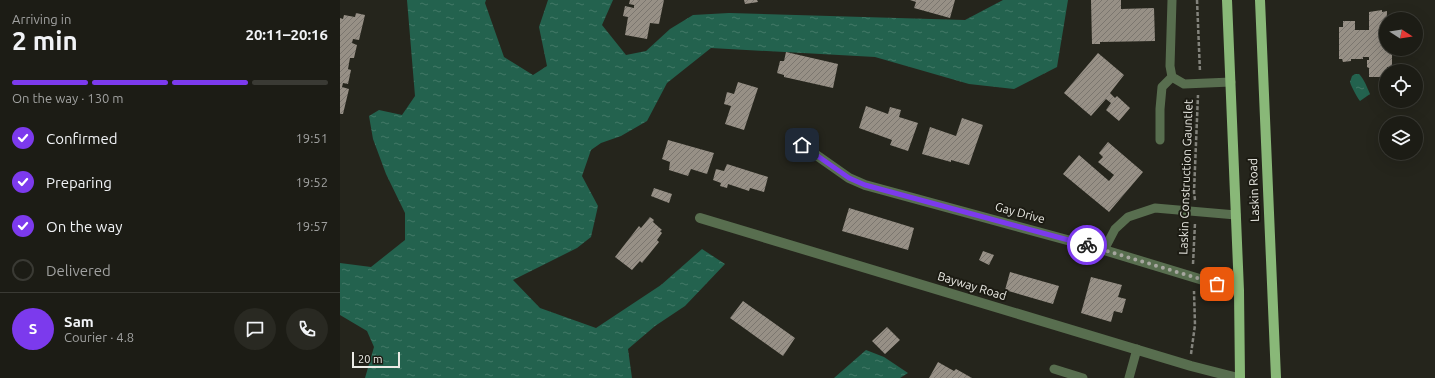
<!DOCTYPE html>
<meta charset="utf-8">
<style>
body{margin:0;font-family:Ubuntu,sans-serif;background:#292922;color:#f1f3f6;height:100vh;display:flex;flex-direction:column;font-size:15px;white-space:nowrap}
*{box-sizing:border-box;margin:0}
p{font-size:13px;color:#a0a1a0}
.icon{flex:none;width:22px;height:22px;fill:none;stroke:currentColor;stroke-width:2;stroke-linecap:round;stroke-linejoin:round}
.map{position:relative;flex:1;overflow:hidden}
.drawer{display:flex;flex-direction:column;background:#1c1c15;width:340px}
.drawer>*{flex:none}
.needle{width:26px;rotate:102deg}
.controls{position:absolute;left:1039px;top:12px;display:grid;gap:8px}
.controls a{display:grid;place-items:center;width:44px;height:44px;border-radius:50%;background:#1c1c15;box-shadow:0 4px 16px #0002,0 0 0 1px #3a3a34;font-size:20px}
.scale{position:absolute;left:12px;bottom:10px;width:48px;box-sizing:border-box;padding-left:4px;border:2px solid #ebebe5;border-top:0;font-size:11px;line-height:14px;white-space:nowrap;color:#ebebe5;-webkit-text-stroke:3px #1c1b13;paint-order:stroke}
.pin{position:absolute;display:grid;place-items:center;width:34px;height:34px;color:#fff;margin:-17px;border-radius:8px;box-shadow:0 2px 6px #0006}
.courier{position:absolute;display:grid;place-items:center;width:40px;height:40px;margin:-20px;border:3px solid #7c3aed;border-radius:50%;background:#fff;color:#222;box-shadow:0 1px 5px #0007}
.summary em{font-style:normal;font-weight:700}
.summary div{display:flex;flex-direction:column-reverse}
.summary{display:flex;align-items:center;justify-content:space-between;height:68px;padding:0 12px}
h1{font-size:26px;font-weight:700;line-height:30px}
.bar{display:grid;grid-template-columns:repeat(4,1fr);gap:6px 4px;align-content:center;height:48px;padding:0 12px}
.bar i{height:5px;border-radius:3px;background:#3a3a34}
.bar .selected{background:#7c3aed}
.bar p{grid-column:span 4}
.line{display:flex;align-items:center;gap:10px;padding:0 12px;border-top:1px solid #3a3a34}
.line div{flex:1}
.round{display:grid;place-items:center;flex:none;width:42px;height:42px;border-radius:21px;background:#292922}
ol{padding:0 12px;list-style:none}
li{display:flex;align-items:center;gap:12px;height:44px}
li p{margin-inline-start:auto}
li .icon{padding:4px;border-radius:50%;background:#7c3aed;color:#fff;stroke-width:4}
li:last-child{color:#a0a1a0}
li i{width:22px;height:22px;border:2px solid #3a3a34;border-radius:50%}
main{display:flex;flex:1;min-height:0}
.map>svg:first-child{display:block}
.water{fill:url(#water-ripples)}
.building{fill:url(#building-hatch)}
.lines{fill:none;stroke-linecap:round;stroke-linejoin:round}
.path{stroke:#83837c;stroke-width:2.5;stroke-dasharray:4 2;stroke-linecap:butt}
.lane{stroke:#586e4f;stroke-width:9}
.street{stroke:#586e4f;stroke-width:10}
.primary{stroke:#89b878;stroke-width:10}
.done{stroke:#a6a69f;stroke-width:4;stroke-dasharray:0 7.2}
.route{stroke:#7c3aed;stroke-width:5}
.labels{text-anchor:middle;stroke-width:4;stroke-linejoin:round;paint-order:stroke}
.street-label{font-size:12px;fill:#ebebe5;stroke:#1c1b13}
</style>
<main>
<section class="drawer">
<div class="summary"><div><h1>2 min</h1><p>Arriving in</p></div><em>20:11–20:16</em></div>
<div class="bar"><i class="selected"></i><i class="selected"></i><i class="selected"></i><i></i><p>On the way · 130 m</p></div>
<ol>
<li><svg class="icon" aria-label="check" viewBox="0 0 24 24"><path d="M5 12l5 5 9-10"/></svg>Confirmed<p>19:51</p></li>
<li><svg class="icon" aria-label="check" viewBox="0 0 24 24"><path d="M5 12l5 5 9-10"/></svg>Preparing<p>19:52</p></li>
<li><svg class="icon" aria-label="check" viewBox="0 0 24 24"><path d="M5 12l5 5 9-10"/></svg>On the way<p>19:57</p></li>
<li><i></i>Delivered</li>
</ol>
<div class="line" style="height:72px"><b class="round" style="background:#7c3aed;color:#fff">S</b><div><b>Sam</b><p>Courier · 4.8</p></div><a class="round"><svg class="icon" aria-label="chat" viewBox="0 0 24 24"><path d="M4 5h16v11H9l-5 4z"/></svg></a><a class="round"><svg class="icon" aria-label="phone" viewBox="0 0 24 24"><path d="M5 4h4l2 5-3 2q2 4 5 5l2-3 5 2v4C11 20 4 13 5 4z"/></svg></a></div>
</section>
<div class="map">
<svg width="1095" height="378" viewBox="0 0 1095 378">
<defs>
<pattern id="water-ripples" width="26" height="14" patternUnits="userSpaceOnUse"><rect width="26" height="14" fill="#23624e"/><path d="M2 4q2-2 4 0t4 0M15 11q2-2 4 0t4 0" fill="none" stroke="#437967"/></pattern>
<pattern id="building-hatch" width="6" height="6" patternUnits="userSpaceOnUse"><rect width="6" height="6" fill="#979086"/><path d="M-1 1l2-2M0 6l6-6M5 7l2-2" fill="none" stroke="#7b766f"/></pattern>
</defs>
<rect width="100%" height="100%" fill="#25251c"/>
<!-- water -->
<path class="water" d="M 67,0 L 146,0 L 145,3 L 164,57 L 193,75 L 207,66 L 199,27 L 208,0 L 273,0 L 262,25 L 286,55 L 306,51 L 330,29 L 353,15 L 389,13 L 625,20 L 663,0 L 728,0 L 717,67 L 674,89 L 629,84 L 535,57 L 371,48 L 327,83 L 307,121 L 281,136 L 261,143 L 251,150 L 242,176 L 258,206 L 251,237 L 237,248 L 173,280 L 200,308 L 256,328 L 321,285 L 362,249 L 385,264 L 345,306 L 315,326 L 288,349 L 292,378 L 25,378 L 34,347 L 27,331 L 0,315 L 0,263 L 31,267 L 65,240 L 65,213 L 46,174 L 33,139 L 29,116 L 39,110 L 62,115 L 75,96 Z
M 1015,74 L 1019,74 C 1024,79 1027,87 1030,94 L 1020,101 C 1018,99 1011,86 1010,82 L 1012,76 Z
M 526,350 L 544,357 L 568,373 L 560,378 L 494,378 Z"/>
<!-- building -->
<path class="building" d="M 290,0 L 324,0 L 319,24 L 310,23 L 307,39 L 285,35 L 288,17 L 283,16 L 285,6 L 294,8 L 294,5 L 289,4 Z
M 404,0 L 417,0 L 418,2 L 405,4 Z
M 570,0 L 615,0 L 610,18 L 574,8 L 576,2 Z
M 751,0 L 781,0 L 781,9 L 814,8 L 815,41 L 760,42 L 760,44 L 752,44 Z
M 1042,10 L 1042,12 L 1047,11 L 1046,49 L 1052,49 L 1052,67 L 1047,67 L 1046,77 L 1029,77 L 1029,68 L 1027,67 L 1027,60 L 1029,60 L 1029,57 L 1023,57 L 1023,59 L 1011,59 L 1011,61 L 1003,62 L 1002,59 L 999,59 L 999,27 L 1003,27 L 1003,21 L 1015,21 L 1015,30 L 1029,30 L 1029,12 Z
M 16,13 L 25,15 L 19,40 L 13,39 L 12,43 L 17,45 L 14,58 L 10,58 L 8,69 L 11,70 L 8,84 L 3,83 L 2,87 L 9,89 L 3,114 L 0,114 L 0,18 L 3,19 L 4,15 L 15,17 Z
M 446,52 L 498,64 L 493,88 L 444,77 L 444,75 L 437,73 L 440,61 L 444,61 Z
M 758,53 L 784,75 L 770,93 L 775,98 L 777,96 L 790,108 L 779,121 L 766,110 L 771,103 L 766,99 L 751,116 L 724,93 Z
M 398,82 L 418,88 L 404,130 L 385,124 L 391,106 L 384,104 L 387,92 L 394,94 Z
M 526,106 L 548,114 L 550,107 L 561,110 L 559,117 L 578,123 L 568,151 L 550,145 L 552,140 L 519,128 Z
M 622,118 L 643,125 L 629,165 L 611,160 L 611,162 L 582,154 L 590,127 L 616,136 Z
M 328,140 L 374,153 L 367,174 L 351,169 L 348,176 L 329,170 L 330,162 L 322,159 Z
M 768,142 L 803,172 L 769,212 L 723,174 L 739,155 L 769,181 L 774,175 L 758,162 L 763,157 L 759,153 Z
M 387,164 L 428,177 L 424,192 L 410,188 L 409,191 L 388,184 L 387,188 L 380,186 L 381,183 L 373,180 L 376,169 L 384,171 Z
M 314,188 L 332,194 L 329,203 L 311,196 Z
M 509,208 L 574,228 L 568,250 L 502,231 Z
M 310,217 L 314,220 L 313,222 L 322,230 L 320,231 L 322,233 L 317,240 L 319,242 L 302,263 L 300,261 L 292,270 L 275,257 L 299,226 L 301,228 Z
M 643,251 L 654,255 L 649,265 L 639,260 Z
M 670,272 L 719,286 L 713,304 L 665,290 Z
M 751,277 L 782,285 L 778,297 L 786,299 L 782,313 L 774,311 L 771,322 L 741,313 Z
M 403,301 L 455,338 L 443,356 L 390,318 Z
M 547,327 L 560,340 L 545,354 L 532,341 Z
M 598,362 L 614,371 L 616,369 L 632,378 L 589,378 Z"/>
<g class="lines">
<!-- path -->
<path class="path" d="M 857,0 L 860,72
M 855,200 L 854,192 L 858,95
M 853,264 L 855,223
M 851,354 L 855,325 L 854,291"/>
<!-- lane -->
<path class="lane" d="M 832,0 L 830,66 L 832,77 L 844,84 L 891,82
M 820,140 L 820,109 L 822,87 L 832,77
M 764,250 L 775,229 L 788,217 L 815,208 L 896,215
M 714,369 L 743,378
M 789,378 L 797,349"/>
<!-- street -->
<path class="street" d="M 462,145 L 509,178 L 525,185 L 764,250 L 899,291
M 360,218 L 851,366 L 898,378"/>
<!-- primary -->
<path class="primary" d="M 887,0 L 899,291 L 900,378
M 920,0 L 936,378"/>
</g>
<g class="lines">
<!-- done -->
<path class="done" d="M 747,245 L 877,284"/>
<!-- route -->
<path class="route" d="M 462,145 L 509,178 L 525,185 L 747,245"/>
</g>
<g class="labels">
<!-- street labels -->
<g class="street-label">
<text transform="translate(846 177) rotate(-88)" y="4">Laskin Construction Gauntlet</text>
<text transform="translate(914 190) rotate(-92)" y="4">Laskin Road</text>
<text transform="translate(680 213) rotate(15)" y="4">Gay Drive</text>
<text transform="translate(632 286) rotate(17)" y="4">Bayway Road</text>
</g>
</g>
</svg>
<div class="controls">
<a><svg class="needle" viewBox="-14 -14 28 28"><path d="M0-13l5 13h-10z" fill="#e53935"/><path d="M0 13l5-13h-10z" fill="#a0a1a0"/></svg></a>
<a><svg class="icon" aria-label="locate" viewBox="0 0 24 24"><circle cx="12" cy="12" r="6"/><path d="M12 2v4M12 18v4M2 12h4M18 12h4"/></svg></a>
<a><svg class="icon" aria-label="layers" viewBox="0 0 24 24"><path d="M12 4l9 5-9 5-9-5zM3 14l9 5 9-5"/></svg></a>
</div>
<div class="scale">20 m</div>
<div class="pin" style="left:877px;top:284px;background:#ea580c"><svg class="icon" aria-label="bag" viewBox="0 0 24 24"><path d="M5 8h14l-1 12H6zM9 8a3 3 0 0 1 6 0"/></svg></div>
<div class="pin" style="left:462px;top:145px;background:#1f2937"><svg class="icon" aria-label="home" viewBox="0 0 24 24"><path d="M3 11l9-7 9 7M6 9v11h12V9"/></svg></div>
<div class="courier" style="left:747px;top:245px"><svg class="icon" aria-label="bike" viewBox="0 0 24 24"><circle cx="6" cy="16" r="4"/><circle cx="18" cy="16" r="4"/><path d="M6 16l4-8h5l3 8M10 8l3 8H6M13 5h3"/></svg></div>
</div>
</main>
